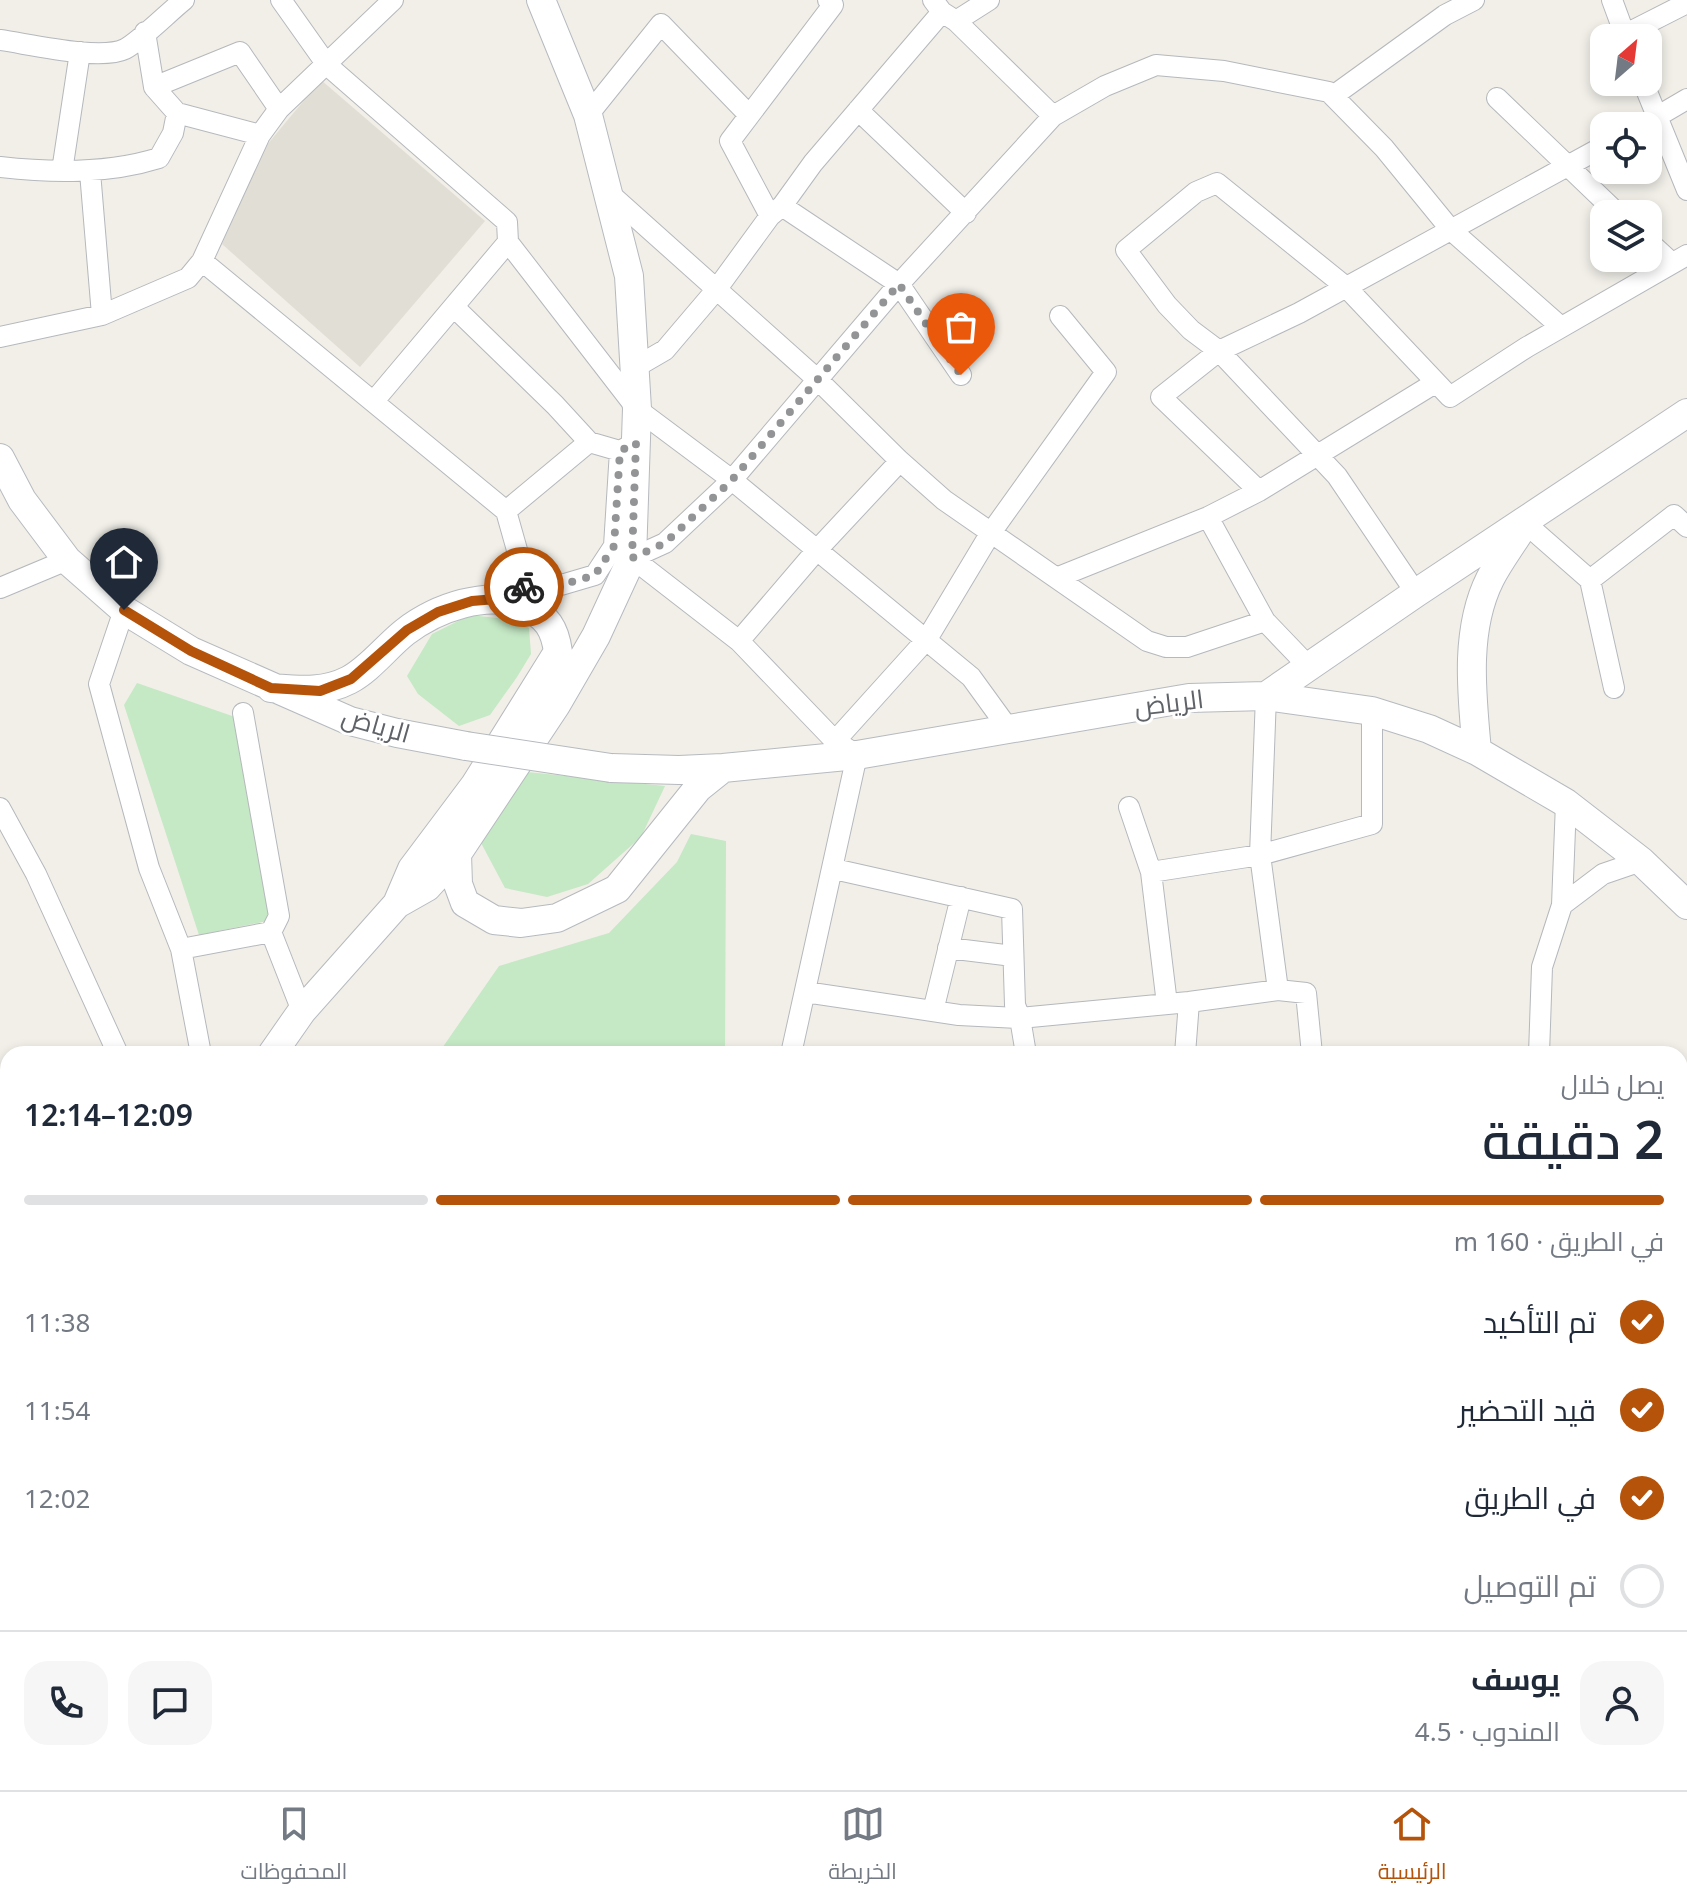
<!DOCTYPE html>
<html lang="ar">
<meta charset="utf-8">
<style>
body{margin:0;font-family:"Noto Sans",Cairo,sans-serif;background:#f6f6f7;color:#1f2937;direction:rtl;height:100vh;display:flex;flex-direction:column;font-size:30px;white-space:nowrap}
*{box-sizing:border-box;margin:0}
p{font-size:26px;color:#747a83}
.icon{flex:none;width:44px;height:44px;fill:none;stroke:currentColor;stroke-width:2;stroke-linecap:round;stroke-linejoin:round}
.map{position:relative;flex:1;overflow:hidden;direction:ltr}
.side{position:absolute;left:0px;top:1046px;width:1688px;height:744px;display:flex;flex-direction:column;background:#fff;border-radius:24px 24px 0 0;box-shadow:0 4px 12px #0003;direction:rtl}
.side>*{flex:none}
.needle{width:52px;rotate:28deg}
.buttons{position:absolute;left:1590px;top:24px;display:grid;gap:16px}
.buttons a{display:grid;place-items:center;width:72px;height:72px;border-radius:16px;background:#fff;box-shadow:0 4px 12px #0003;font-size:40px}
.pin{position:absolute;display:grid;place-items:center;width:68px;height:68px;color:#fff;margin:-82px -34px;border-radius:50% 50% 50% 0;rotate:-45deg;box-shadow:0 0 8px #0007}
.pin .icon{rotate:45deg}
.courier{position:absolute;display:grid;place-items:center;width:80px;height:80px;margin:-40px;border:6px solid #b45309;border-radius:50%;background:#fff;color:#222;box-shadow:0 2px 10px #0007}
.summary em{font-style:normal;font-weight:600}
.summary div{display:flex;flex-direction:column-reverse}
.summary{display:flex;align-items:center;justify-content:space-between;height:136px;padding:0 24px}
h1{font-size:52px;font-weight:600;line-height:60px}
.bar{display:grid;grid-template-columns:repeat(4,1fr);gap:12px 8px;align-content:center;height:96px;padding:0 24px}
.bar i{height:10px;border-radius:6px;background:#e0e1e3}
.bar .selected{background:#b45309}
.bar p{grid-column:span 4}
.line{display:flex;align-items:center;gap:20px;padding:0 24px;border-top:2px solid #e0e1e3}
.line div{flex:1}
.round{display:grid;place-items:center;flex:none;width:84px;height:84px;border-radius:24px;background:#f6f6f7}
ol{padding:0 24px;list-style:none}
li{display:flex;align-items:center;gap:24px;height:88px}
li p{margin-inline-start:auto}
li .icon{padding:8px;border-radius:50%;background:#b45309;color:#fff;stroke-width:4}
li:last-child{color:#747a83}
li i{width:44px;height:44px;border:4px solid #e0e1e3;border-radius:50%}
.tab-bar{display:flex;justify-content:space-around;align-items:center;height:112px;border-top:2px solid #e0e1e3;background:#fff;font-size:22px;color:#747a83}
.tab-bar a{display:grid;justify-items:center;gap:4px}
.tab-bar .selected{color:#b45309}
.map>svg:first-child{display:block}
.education{fill:#e1ded6}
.green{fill:#c5e8c5}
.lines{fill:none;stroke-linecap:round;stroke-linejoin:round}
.river{stroke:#aadaff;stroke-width:34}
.street-casing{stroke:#b5b8bc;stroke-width:22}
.secondary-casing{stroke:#b6babf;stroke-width:30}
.street{stroke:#fff;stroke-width:20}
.secondary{stroke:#fff;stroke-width:28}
.secondary-bridge-casing{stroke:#b6babf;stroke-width:30;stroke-linecap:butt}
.secondary-bridge{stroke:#fff;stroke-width:28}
.done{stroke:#929495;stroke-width:8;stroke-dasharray:0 14.4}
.route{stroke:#b45309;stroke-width:10}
.labels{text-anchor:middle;stroke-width:6;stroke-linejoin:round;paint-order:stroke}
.street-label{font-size:26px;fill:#5f6368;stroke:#fff}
</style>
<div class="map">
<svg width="1687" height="1790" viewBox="0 0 1687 1790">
<rect width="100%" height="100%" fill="#f1efe8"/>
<!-- education -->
<path class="education" d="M 321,80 L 485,221 L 360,367 L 222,244 L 266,146 Z"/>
<!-- green -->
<path class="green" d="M 470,615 L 514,620 L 529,628 L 531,654 L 517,677 L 490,715 L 459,726 L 418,694 L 407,676 L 432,634 Z
M 137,683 L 235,717 L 272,920 L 199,935 L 124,705 Z
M 527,772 L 665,786 L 641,837 L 588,884 L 547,897 L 505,888 L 480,841 Z
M 691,834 L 726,841 L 725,1054 L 438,1054 L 499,966 L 609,933 L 677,862 Z"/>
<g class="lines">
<!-- river -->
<path class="river" d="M 1680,1260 L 1687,1251
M 0,1329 L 8,1344
M 240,1782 L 244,1790
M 1544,1790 L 1551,1782"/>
<defs>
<path id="street" d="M 281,0 L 327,65 L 507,222 L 508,242 L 374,401
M 933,0 L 942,12 L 956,21 L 1053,116
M 1612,0 L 1626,38
M 956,21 L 989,0
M 1624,35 L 1687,3
M 0,40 C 29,44 100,61 125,49 C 139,42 170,11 184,0
M 1643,82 L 1687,190
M 154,87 L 240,52 L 279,109
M 1333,96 L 1445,15 L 1474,0
M 1497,98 L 1618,214
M 858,110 L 966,213
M 177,113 L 260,135
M 588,115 L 661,24 L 749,115
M 1641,126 L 1687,99
M 0,167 C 53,173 108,174 159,158 L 173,133 L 177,113 L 154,87 L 145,32
M 62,171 L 80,52
M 90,172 L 102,315
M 610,194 L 818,380 L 900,461 L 944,500 L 1147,641 L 1166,647 L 1187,647 L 1265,621
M 782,206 L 899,284 L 732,480 L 665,543 L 632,558 L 739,641 L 835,741 L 857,755 L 791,1054
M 770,216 L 730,141 L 833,5 L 828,0
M 1648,241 L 1672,263
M 508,242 L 637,409 L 732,480 L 971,677 L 1008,728
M 202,261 L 506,511 L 519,557 L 533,574 L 514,601
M 454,307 L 555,405 L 589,442
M 0,337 L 102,315 L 188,278 L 202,261 L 260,135 L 279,109 L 393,0
M 634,368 L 665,350 L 716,290 L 770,216 L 782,206 L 813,163 L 942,12
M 961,375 L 899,284 L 1053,116 L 1105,86 L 1156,65 L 1224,71 L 1329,92 L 1384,148 L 1451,230 L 1561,327
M 1259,491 L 1161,397 L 1219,351 L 1299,313 L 1604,146
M 506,511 L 589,442 L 620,451 L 631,445
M 1208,517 L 1265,621 L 1310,668
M 1525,523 L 1590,580 L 1614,688
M 533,574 L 561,585 L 595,575 L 614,546 L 620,451
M 1056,578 L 1208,517 L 1259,491 L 1435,383
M 1590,580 L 1674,515 L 1687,527
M 0,588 L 67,560
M 1416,593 L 1337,476 L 1219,351 L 1191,330 L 1167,305 L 1126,250 L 1196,192 L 1217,183 L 1346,287 L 1450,397 L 1527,347 L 1687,255
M 124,610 L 99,684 L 149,868 L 181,949 L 201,1054
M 739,641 L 816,551 L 900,461
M 1266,696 L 1260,855 L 1278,990 L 1306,993 L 1312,1054
M 243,713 L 279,916 L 271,932 L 302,1011
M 835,741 L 927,639 L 990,534 L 1106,372 L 1060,316
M 1566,803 L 1562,905 L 1603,874 L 1641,861
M 1129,807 L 1151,872 L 1167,1004
M 0,808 L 36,874 L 118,1054
M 834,869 L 1012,909 L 1015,1005 L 1020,1018 L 1189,1002 L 1278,990
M 1151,872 L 1260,855 L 1372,824 L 1372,711
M 948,948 L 1013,956
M 181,949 L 271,932
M 805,992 L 959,1015 L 1020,1018 L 1026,1054
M 933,1011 L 961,897
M 1185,1054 L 1189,1002
M 1539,1054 L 1542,967 L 1562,905
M 0,1250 L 8,1256
M 1398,1782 L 1407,1790"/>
<path id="secondary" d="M 0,458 L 22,500 L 67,560 L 124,610 L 191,651 L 350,721 L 397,733 L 466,746
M 271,688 C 299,690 324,693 349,680 C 370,669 387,646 405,632 C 436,608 488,589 525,606 C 547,616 555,629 558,652 L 475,785 L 412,869 L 397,904
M 1266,696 L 1416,593 L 1687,413
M 1477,751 C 1472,696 1464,631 1490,579 C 1498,563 1510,547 1520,531
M 611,768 L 679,770 L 723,768 L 857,755 L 1189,698 L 1266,696 L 1372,711 L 1429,729 L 1477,751 L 1566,803 L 1641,861 L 1687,905
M 457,854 L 458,884 L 465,903 L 494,920 L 521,923 L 557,918 L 617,889 L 698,788 L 723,768
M 272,1054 L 302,1011 L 397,904 L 427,887 L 457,854 L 556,705 L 596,636 L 632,558 L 637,409 L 629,276 L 588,115 L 541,0
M 0,1551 L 8,1533"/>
</defs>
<!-- street casing -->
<use href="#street" class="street-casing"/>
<!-- secondary casing -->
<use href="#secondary" class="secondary-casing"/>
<!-- street -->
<use href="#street" class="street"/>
<!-- secondary -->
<use href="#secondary" class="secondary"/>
<defs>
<path id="secondary-bridge" d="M 466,746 L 611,768"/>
</defs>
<!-- secondary-bridge casing -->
<use href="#secondary-bridge" class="secondary-bridge-casing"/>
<!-- secondary-bridge -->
<use href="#secondary-bridge" class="secondary-bridge"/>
</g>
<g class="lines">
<!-- done -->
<path class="done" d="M 524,587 L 533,574 L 561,585 L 595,575 L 614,546 L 620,451 L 636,443 L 632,558 L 665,543 L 732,480 L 899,284 L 961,375"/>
<!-- route -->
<path class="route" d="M 124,610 L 191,651 L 271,688 L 320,691 L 351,679 L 407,630 L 438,612 L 472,601 L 496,599 L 514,601 L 524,587"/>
</g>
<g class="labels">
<!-- street labels -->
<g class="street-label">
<text transform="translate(1169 703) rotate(-7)" y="9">الرياض</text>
<text transform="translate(376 725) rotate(16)" y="9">الرياض</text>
</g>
</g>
</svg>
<div class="buttons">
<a><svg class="needle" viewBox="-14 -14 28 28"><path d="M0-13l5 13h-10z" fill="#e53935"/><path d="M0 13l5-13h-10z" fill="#747a83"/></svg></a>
<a><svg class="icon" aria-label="locate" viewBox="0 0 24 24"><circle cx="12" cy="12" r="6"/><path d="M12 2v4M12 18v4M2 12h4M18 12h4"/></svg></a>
<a><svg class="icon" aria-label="layers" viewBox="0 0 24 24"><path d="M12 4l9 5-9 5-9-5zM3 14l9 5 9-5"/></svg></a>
</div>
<div class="pin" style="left:961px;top:375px;background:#ea580c"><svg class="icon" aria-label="bag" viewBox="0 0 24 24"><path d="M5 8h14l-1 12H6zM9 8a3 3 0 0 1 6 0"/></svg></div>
<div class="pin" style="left:124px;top:610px;background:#1f2937"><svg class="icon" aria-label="home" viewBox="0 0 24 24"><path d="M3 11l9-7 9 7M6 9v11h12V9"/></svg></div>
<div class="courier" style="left:524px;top:587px"><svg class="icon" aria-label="bike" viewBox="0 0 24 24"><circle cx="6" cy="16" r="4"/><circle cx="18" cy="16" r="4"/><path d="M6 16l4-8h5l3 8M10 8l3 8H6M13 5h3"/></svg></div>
<section class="side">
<div class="summary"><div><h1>2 دقيقة</h1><p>يصل خلال</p></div><em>12:09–12:14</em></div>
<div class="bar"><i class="selected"></i><i class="selected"></i><i class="selected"></i><i></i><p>في الطريق · 160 m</p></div>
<ol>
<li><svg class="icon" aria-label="check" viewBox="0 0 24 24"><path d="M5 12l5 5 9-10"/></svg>تم التأكيد<p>11:38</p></li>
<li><svg class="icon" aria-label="check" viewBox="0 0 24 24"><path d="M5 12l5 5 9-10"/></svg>قيد التحضير<p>11:54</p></li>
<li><svg class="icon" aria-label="check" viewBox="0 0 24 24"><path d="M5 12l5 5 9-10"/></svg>في الطريق<p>12:02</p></li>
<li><i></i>تم التوصيل</li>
</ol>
<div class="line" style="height:144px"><a class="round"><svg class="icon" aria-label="person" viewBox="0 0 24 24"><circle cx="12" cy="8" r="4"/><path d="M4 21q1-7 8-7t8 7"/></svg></a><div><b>يوسف</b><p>المندوب · 4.5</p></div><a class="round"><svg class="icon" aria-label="chat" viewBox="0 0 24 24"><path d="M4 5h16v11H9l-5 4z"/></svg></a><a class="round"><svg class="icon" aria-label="phone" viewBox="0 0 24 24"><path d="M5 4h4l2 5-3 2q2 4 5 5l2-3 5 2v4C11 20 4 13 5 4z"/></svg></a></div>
</section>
</div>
<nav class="tab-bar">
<a class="selected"><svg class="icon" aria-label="home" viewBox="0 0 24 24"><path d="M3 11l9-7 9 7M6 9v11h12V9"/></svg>الرئيسية</a>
<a><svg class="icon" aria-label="map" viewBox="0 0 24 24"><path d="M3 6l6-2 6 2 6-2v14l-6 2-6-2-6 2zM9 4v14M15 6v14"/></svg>الخريطة</a>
<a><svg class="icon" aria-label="saved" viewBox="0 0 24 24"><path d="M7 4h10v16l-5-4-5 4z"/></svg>المحفوظات</a>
</nav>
